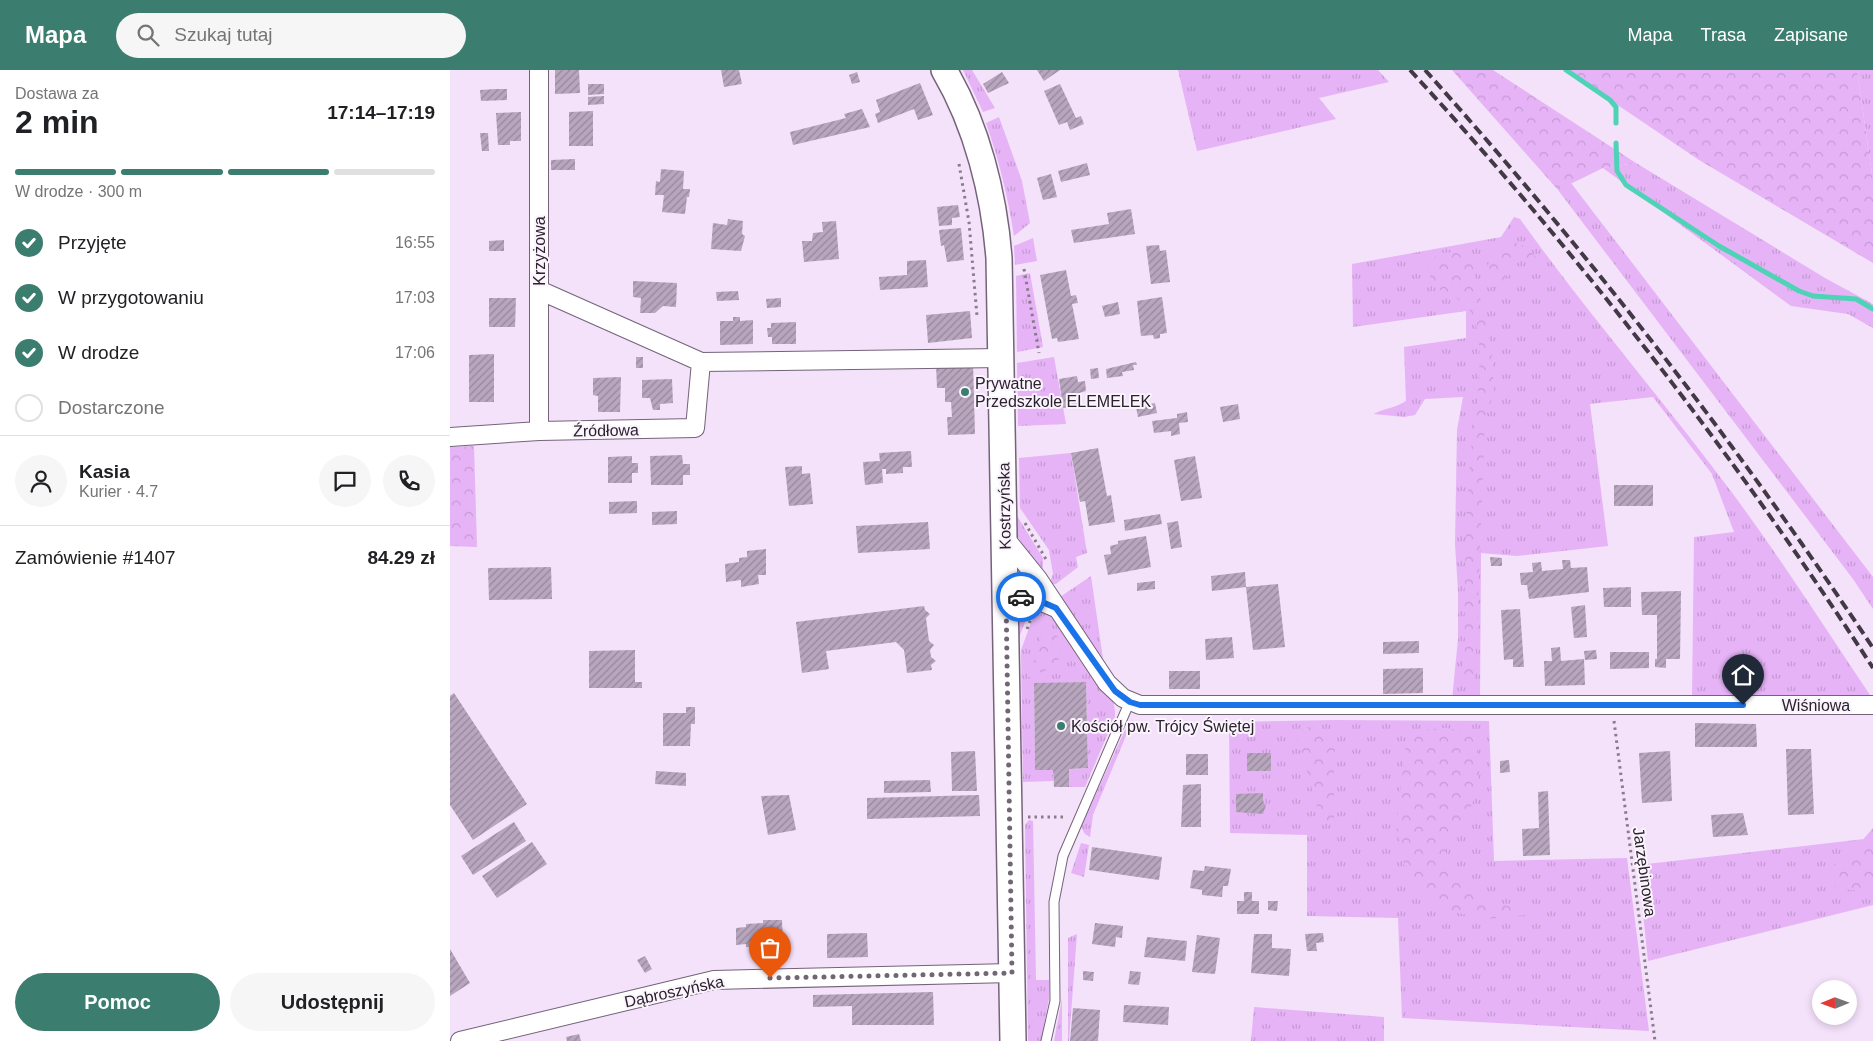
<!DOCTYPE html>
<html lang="pl">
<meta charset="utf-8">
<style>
body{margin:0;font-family:Helvetica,sans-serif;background:#f6f6f6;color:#202124;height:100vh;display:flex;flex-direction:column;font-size:19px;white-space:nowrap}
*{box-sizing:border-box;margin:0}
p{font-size:16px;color:#757577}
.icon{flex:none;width:28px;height:28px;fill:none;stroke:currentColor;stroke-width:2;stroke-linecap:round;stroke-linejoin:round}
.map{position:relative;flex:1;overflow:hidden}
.details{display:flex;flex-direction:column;background:#fff;width:450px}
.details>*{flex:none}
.needle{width:32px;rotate:269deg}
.fabs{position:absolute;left:1362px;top:910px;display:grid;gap:10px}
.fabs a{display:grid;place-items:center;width:45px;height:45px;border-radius:50%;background:#fff;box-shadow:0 2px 8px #0003;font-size:25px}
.pin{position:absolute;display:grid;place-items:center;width:42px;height:42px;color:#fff;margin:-51px -21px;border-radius:50% 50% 50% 0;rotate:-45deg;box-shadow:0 0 5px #0007}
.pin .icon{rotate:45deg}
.courier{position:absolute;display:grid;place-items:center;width:50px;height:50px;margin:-25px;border:4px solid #1a73e8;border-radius:50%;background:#fff;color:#222;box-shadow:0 1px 6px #0007}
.summary em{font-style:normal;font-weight:600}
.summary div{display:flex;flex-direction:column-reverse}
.summary{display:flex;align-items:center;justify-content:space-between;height:85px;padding:0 15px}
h1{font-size:32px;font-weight:600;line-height:38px}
.bar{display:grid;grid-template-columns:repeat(4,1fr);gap:8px 5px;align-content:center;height:60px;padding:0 15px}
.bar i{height:6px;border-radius:4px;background:#e0e0e0}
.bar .current{background:#3b7d6e}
.bar p{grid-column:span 4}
.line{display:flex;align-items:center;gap:12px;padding:0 15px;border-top:1px solid #e0e0e0}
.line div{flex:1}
.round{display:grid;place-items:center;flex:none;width:52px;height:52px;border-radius:26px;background:#f6f6f6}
ol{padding:0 15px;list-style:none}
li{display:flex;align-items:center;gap:15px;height:55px}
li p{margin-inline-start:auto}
li .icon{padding:5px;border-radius:50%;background:#3b7d6e;color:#fff;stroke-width:4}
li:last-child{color:#757577}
li i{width:28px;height:28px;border:2px solid #e0e0e0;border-radius:50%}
.cta{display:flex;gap:10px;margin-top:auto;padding:10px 15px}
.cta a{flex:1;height:58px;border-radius:30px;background:#3b7d6e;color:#fff;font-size:20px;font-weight:600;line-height:58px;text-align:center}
.cta a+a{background:#f6f6f6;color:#202124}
header{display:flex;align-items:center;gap:30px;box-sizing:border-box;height:70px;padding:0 25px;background:#3b7d6e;color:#fff}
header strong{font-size:24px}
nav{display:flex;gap:28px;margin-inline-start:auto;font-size:18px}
.search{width:350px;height:45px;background:#f6f6f6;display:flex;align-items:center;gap:12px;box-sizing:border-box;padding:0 18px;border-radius:28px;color:#757577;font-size:19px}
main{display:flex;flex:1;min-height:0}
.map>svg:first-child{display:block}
.grass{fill:url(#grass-tufts)}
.forest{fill:url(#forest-crowns)}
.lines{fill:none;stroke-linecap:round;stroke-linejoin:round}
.stream{stroke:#4ed3b6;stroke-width:5}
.building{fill:url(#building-hatch)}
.service-casing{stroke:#746379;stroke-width:11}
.minor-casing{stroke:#746379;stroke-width:20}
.secondary-casing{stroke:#746379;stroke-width:28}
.path{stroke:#887b8c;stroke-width:3;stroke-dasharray:2.5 4;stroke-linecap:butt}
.service{stroke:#fff;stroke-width:9}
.minor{stroke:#fff;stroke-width:18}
.secondary{stroke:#fff;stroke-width:25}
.rail{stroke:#413944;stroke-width:4;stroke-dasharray:10 5;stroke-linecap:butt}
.done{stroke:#716674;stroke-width:5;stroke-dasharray:0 9}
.route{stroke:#1a73e8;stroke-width:6}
.poi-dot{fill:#3b7d6e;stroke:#fbf3fd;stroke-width:2}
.labels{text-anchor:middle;stroke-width:4;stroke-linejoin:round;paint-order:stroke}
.street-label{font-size:16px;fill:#2a232c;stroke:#fbf3fd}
.poi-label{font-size:16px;fill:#2a232c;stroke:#fbf3fd;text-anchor:start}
</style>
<header>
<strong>Mapa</strong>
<div class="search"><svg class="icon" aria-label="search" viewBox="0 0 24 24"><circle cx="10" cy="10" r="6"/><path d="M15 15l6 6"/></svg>Szukaj tutaj</div>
<nav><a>Mapa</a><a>Trasa</a><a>Zapisane</a></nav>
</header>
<main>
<section class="details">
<div class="summary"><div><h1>2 min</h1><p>Dostawa za</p></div><em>17:14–17:19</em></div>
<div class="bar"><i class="current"></i><i class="current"></i><i class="current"></i><i></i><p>W drodze · 300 m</p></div>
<ol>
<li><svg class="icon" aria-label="check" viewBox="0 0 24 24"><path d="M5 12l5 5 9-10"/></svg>Przyjęte<p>16:55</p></li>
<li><svg class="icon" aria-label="check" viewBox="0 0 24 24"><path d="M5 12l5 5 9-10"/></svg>W przygotowaniu<p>17:03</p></li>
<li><svg class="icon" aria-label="check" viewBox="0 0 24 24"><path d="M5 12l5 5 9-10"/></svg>W drodze<p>17:06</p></li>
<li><i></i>Dostarczone</li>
</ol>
<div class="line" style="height:90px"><a class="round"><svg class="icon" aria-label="person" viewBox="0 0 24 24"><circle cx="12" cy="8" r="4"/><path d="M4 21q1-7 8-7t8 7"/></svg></a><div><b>Kasia</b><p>Kurier · 4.7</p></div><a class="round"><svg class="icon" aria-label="chat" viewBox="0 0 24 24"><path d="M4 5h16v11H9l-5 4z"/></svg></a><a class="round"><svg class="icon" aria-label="phone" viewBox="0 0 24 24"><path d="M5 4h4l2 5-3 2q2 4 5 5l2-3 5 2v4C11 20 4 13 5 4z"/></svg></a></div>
<div class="line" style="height:65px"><div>Zamówienie #1407</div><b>84.29 zł</b></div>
<div class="cta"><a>Pomoc</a><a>Udostępnij</a></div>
</section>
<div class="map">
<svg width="1423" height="971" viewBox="0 0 1423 971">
<defs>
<pattern id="grass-tufts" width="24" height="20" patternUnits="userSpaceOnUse" patternTransform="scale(1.25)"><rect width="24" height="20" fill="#e6b3f6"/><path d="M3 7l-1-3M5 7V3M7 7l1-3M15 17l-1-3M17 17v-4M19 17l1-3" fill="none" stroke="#c59ad3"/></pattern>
<pattern id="forest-crowns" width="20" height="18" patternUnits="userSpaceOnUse" patternTransform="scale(1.25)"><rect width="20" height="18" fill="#e6b3f6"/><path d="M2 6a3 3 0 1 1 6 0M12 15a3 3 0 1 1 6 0" fill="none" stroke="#c59ad3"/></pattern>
<pattern id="building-hatch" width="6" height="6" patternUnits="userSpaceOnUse" patternTransform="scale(1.25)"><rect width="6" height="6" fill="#b8a6be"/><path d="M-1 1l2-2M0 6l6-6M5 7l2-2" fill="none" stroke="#96879b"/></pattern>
</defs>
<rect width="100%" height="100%" fill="#f4e1fa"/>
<!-- grass -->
<path class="grass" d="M 513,0 L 522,0 L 545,38 L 533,42 Z
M 728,0 L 928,0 L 939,12 L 869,28 L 886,49 L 747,81 Z
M 1407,0 L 1423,0 L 1423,111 Z
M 549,47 L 572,111 L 580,153 L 564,166 C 558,127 549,90 536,53 Z
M 1186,93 L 1375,208 L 1423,234 L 1423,258 L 1398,244 L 1341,236 L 1153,98 Z
M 1121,113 L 1423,507 L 1423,539 L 1403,509 L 1108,120 Z
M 1064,147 L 1070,149 C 1137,243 1214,331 1283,424 C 1332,490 1376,560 1422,628 L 1242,627 L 1244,467 L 1284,462 L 1262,404 L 1203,327 L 1140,334 L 1158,476 L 1067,486 L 1031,483 L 1030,629 L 1002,630 L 1008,569 L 1008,521 L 1005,474 L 1007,360 L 1013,327 L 975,329 L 965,345 L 954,347 L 924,344 C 934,338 944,339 956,331 L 954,277 L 1016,268 L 1016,241 L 903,257 L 902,194 L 1051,167 Z
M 583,168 L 587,191 L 565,195 L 564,176 Z
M 580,203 L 593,277 L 567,282 L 566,206 Z
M 604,287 L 616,354 L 568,356 L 567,293 Z
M 621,383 L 637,483 L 626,487 L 628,497 L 606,514 L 599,514 L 603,504 L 599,480 L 570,438 L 569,388 Z
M 564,441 L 593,488 L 593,505 L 567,466 Z
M 641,506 L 653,589 L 610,527 Z
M 581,537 L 566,575 L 566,551 L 569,543 Z
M 591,537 C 620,557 630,594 652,621 C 655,625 661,628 663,632 C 665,637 665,642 665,647 L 635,717 L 619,717 L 619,699 L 638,698 L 636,612 L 584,614 L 585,700 L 603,700 L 603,711 L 573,712 L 571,580 L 582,550 Z
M 683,649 L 643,745 L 640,767 L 635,764 L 631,757 L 674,662 Z
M 885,650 L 1039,651 L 1044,791 L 1177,788 L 1199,961 L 952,948 L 948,848 L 857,846 L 857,765 L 780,763 L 779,652 Z
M 579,750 L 583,751 L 586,910 L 599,910 L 599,929 L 591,971 L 578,971 L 575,755 Z
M 1423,768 L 1423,835 L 1198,891 L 1188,795 Z
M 631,773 L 639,775 L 634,807 L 621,803 Z
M 627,864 L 619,971 L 618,971 L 618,868 Z
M 612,929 L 612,971 L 604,971 Z
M 804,937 L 934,947 L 934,971 L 801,971 Z"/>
<!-- forest -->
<path class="forest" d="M 1002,0 L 1043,0 L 1186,93 L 1153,98 L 1108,120 Z
M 1116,0 L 1407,0 L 1423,111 L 1423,193 L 1249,90 Z
M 1063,172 L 1077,177 L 1086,188 L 1069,191 L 1047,218 L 1039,217 C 1031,203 1041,186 1050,175 Z
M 1005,182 L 1022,190 L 1042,284 L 1044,323 L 1035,349 L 1025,608 L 1023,614 L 1015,616 C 1009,605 1015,588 1015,576 C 1014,515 1015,454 1020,393 C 1023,355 1032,314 1029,275 C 1028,261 1025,240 1011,231 C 988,216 982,225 977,192 L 991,183 Z
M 24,376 L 27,477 L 0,476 L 0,377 Z
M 595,559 L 602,560 C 613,571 613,583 605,597 L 589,603 L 582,608 L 577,606 C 577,598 583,595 586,587 C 591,578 587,568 595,559 Z
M 857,657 L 888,662 L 884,686 L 884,752 L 880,755 L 868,740 L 846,664 Z
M 995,658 L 1017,661 C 1020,666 1027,674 1028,681 C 1034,719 1019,747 996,776 C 996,782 996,789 998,795 C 999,800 1004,804 1007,808 C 1027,831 1056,834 1084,844 L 1038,849 L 993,840 L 970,821 L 955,799 L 946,756 L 957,667 L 969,660 Z
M 1423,758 L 1423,818 L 1417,822 L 1386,818 L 1378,799 L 1404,780 Z"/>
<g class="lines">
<!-- stream -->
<path class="stream" d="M 1116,0 L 1160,30 L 1166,37 L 1166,53
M 1166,73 L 1167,101 L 1176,115 L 1269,176 L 1349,221 L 1363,226 L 1406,229 L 1423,239"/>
</g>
<!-- building -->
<path class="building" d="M 105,0 L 129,0 L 130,23 L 105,24 Z
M 271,0 L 289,0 L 292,14 L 274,17 Z
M 587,0 L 610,0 L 594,11 Z
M 407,2 L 410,12 L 402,14 L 399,5 Z
M 552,2 L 559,13 L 538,23 L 533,14 Z
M 470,13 L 483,45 L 468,50 L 464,39 L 428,53 L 425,44 L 430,42 L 426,30 Z
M 138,14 L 154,14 L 154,24 L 138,25 Z
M 610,14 L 626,48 L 631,46 L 634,54 L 620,60 L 617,52 L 609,55 L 594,21 Z
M 46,19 L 57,19 L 57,30 L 31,31 L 30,20 Z
M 154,26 L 154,34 L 138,35 L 138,27 Z
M 412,39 L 420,57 L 343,75 L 340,62 L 396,48 L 394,44 Z
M 143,41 L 143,76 L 119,76 L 119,42 Z
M 71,42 L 71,71 L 60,71 L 60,75 L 48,75 L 46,43 Z
M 30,63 L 38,63 L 39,81 L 32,81 Z
M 125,89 L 125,100 L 101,100 L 101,90 Z
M 637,93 L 640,105 L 611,112 L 608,101 Z
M 211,99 L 234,101 L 233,119 L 240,119 L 239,127 L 237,127 L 235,144 L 212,142 L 214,125 L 205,125 L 206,111 L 210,112 Z
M 601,104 L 607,127 L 593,130 L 587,108 Z
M 508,135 L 510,147 L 502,148 L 502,155 L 489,156 L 487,137 Z
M 681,139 L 685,164 L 624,173 L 621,160 L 659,154 L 657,143 Z
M 278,149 L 293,151 L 292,164 L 295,166 L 291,181 L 261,179 L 263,153 L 277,155 Z
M 386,151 L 389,189 L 354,192 L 352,171 L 362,171 L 363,163 L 373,162 L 372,152 Z
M 511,158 L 514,190 L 497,192 L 494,175 L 491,176 L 489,160 Z
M 54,170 L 54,181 L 39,181 L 39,171 Z
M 709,175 L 710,181 L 716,180 L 720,212 L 701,214 L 696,176 Z
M 476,190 L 478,217 L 430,220 L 429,207 L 457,205 L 457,191 Z
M 616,200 L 621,226 L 626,225 L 628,233 L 622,234 L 629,269 L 608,272 L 607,268 L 602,269 L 590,205 Z
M 183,211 L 227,213 L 226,237 L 213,236 L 205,243 L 190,243 L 191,228 L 183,227 Z
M 288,221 L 289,230 L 267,231 L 266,222 Z
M 712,227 L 717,263 L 710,264 L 710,268 L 704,269 L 703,265 L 691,266 L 687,231 Z
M 39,228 L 66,228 L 65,257 L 39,257 Z
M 331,228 L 331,237 L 317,238 L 316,229 Z
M 668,232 L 670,244 L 655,247 L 652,236 Z
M 520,241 L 522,268 L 478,273 L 476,245 Z
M 283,247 L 290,247 L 290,251 L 303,250 L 303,274 L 270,275 L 270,251 L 283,251 Z
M 346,252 L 346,274 L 322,274 L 322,267 L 318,267 L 317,258 L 321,258 L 321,253 Z
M 44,284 L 44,332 L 19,332 L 19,285 Z
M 186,287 L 193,287 L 193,298 L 186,298 Z
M 686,292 L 687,295 L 683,295 L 684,300 L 672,302 L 673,306 L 657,308 L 656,299 Z
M 523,293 L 525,364 L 498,365 L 497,347 L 502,347 L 501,332 L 495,332 L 495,318 L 487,318 L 486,294 Z
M 648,298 L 649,308 L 641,309 L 640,299 Z
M 627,306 L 628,312 L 635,311 L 636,321 L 629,323 L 632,335 L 613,338 L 609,309 Z
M 171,307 L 170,342 L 148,342 L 148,326 L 143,325 L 143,308 Z
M 222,309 L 223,333 L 210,334 L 210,340 L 203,340 L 200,328 L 192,328 L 192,310 Z
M 705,333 L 707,343 L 688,347 L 686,337 Z
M 788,334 L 790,349 L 773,352 L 770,337 Z
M 737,342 L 738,352 L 729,353 L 730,364 L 721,366 L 721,361 L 704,363 L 702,351 L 727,348 L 727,344 Z
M 648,378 L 657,426 L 661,425 L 665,452 L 639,456 L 635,431 L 630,432 L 621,383 Z
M 461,381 L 462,397 L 453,397 L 453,403 L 436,404 L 436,399 L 432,399 L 433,413 L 415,415 L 413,392 L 430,391 L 429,383 Z
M 232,385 L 233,394 L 240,394 L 240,405 L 233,405 L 233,415 L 201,415 L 200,386 Z
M 182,386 L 182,393 L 188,393 L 188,403 L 182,403 L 182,413 L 158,413 L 158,387 Z
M 745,386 L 752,428 L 731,431 L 724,390 Z
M 352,396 L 352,404 L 360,403 L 363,434 L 339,436 L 335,397 Z
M 1164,415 L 1203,415 L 1203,436 L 1164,436 Z
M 187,431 L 187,443 L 159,444 L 159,432 Z
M 227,441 L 227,454 L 202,455 L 202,442 Z
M 710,444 L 712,454 L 675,461 L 674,450 Z
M 728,451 L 732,477 L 721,479 L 717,453 Z
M 478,452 L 480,479 L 408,483 L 406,456 Z
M 696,466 L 701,497 L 658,505 L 654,485 L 661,484 L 660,476 L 668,474 L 668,471 Z
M 316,479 L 316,505 L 308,505 L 309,514 L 291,517 L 291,510 L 276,512 L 275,494 L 289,492 L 289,488 L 297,487 L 297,481 Z
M 1040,487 L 1052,488 L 1052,496 L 1041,496 Z
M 1112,490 L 1120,490 L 1121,498 L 1137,497 L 1139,522 L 1079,529 L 1077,515 L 1071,515 L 1070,503 L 1083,502 L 1082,493 L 1091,492 L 1092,501 L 1113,499 Z
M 101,497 L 102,529 L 39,530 L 38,498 Z
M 795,502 L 796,517 L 762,521 L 761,506 Z
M 705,511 L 705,519 L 687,521 L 687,513 Z
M 828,514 L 835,577 L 803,580 L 796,517 Z
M 1181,517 L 1181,537 L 1154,537 L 1153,518 Z
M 1231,521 L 1230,589 L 1216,589 L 1216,598 L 1205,597 L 1205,589 L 1207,589 L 1207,545 L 1192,545 L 1191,522 Z
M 1135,535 L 1137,567 L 1124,568 L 1121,537 Z
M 474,536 L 475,540 L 480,544 L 476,548 L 479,571 L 484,575 L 480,580 L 481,587 L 486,591 L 481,595 L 482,600 L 457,603 L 454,580 L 446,572 L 376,581 L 379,599 L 352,603 L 346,552 Z
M 1070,539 L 1074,597 L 1063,597 L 1063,589 L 1054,590 L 1051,540 Z
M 782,567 L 784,588 L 756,590 L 755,569 Z
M 969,571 L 969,583 L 933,584 L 933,572 Z
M 1110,577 L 1111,591 L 1134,589 L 1135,615 L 1095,616 L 1094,591 L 1102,591 L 1101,578 Z
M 185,580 L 185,612 L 192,612 L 192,618 L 139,618 L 139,581 Z
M 1146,580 L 1147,589 L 1135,590 L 1134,581 Z
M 1160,582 L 1199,582 L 1199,598 L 1160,599 Z
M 973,598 L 973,623 L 933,624 L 933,599 Z
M 719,601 L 750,601 L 750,619 L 719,619 Z
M 636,612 L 638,698 L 619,699 L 619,717 L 604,717 L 603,700 L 585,700 L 584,613 Z
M 4,623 L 77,734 L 23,770 L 0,735 L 0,626 Z
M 236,637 L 245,637 L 245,654 L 241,654 L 240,676 L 213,676 L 213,643 L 236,643 Z
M 1245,653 L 1306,654 L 1307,677 L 1245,677 Z
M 1336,679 L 1361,679 L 1364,744 L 1338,745 Z
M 525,681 L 527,721 L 502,721 L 501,682 Z
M 1220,681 L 1222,731 L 1192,733 L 1189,683 Z
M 797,683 L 821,683 L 821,701 L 797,701 Z
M 736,684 L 758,684 L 758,705 L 736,705 Z
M 1059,690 L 1060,702 L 1050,703 L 1050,691 Z
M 206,701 L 236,703 L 236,716 L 205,714 Z
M 480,710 L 481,722 L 434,723 L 434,711 Z
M 751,714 L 751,757 L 731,757 L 733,715 Z
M 1098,721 L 1100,785 L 1073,786 L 1072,759 L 1089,758 L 1088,722 Z
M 813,723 L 813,733 L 816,735 L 813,744 L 786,742 L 786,724 Z
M 339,725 L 346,760 L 318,765 L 311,726 Z
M 529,725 L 530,746 L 417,749 L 417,728 Z
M 1293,743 L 1298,765 L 1263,767 L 1261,745 Z
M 64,752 L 76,771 L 23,805 L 11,786 Z
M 82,772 L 97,794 L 47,828 L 32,806 Z
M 642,777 L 712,787 L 709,810 L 639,800 Z
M 755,796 L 781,799 L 778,816 L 773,816 L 772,827 L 752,825 L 752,820 L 740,818 L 743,800 L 754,801 Z
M 794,822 L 802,822 L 802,831 L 809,831 L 809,844 L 787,844 L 787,831 L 794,831 Z
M 818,831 L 828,831 L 827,841 L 818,840 Z
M 313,850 L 332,850 L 333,876 L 296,877 L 296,874 L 286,875 L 286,858 L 296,857 L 296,854 L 313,853 Z
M 645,853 L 673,856 L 672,868 L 666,867 L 665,877 L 642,874 Z
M 417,863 L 418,887 L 377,888 L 377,864 Z
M 873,863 L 874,872 L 866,873 L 867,881 L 857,881 L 855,864 Z
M 804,864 L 822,864 L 822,878 L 841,879 L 839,906 L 801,903 Z
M 747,865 L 770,868 L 765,904 L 742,902 Z
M 697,867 L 737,871 L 735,891 L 694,887 Z
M 0,879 L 20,913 L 0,926 Z
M 195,886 L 202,899 L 195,903 L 187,890 Z
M 633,901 L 644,902 L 643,911 L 633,910 Z
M 680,901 L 691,902 L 689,915 L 678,914 Z
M 483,922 L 484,955 L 402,955 L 402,936 L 363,937 L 363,925 Z
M 674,935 L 719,937 L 718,955 L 673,952 Z
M 623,938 L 650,940 L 648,971 L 620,971 Z
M 129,964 L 131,971 L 117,971 L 116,967 Z"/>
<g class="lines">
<defs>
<path id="service" d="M 596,971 L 605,931 L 604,832 L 613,786 L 680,631"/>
<path id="minor" d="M 89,220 L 251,292 L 551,288
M 89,361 L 89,0
M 0,367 L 89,361 L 245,358 L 251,292
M 555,468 L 588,509 L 657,613 L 673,628 L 690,635 L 1423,635
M 555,528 L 583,528 L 606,538
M 10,971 L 264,910 L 562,903"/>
<path id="secondary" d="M 494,0 C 527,56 544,124 549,188 L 563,971"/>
</defs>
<!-- service casing -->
<use href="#service" class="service-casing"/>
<!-- minor casing -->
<use href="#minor" class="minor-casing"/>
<!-- secondary casing -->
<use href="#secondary" class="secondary-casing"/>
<!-- path -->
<path class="path" d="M 509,94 L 519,152 L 527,246
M 574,199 L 589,283
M 575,453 L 597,491
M 577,559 L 582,546
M 1164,651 L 1205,971
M 578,747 L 617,747"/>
<!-- service -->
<use href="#service" class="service"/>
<!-- minor -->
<use href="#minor" class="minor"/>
<!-- secondary -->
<use href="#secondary" class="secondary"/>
<!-- rail -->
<path class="rail" d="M 960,0 C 1130,185 1286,387 1423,598
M 975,0 C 1138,182 1288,375 1423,578"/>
</g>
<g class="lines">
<!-- done -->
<path class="done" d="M 320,908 L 562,903 L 556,528 L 571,527"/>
<!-- route -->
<path class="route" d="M 571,527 L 583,528 L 606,538 L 665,621 L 680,632 L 690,635 L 1293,635"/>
</g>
<!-- markers -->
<g class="poi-dot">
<circle cx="515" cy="322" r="5"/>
<circle cx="611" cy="656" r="5"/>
</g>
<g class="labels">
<!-- street labels -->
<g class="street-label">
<text transform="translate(89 181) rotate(-90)" y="6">Krzyżowa</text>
<text transform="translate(156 360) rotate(-1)" y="6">Źródłowa</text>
<text transform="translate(554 436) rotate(-91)" y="6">Kostrzyńska</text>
<text x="1366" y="641">Wiśniowa</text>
<text transform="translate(1195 802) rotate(82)" y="6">Jarzębinowa</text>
<text transform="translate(224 921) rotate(-12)" y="6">Dąbroszyńska</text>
</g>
<!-- poi labels -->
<g class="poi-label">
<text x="525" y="319">Prywatne<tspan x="525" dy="18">Przedszkole ELEMELEK</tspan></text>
<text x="621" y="662">Kościół pw. Trójcy Świętej</text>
</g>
</g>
</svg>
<div class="fabs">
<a><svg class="needle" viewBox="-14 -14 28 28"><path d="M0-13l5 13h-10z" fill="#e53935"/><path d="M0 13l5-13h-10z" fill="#757577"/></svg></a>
</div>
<div class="pin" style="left:320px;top:908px;background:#ea580c"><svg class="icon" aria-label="bag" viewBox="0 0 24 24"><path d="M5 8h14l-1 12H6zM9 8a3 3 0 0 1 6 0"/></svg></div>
<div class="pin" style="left:1293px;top:635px;background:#1f2937"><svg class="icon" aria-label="home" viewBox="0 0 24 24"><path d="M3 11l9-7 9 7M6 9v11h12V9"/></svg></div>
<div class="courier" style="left:571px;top:527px"><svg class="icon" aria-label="car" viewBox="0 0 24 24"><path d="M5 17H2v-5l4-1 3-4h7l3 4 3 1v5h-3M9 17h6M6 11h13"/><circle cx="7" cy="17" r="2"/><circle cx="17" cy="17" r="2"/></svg></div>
</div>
</main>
